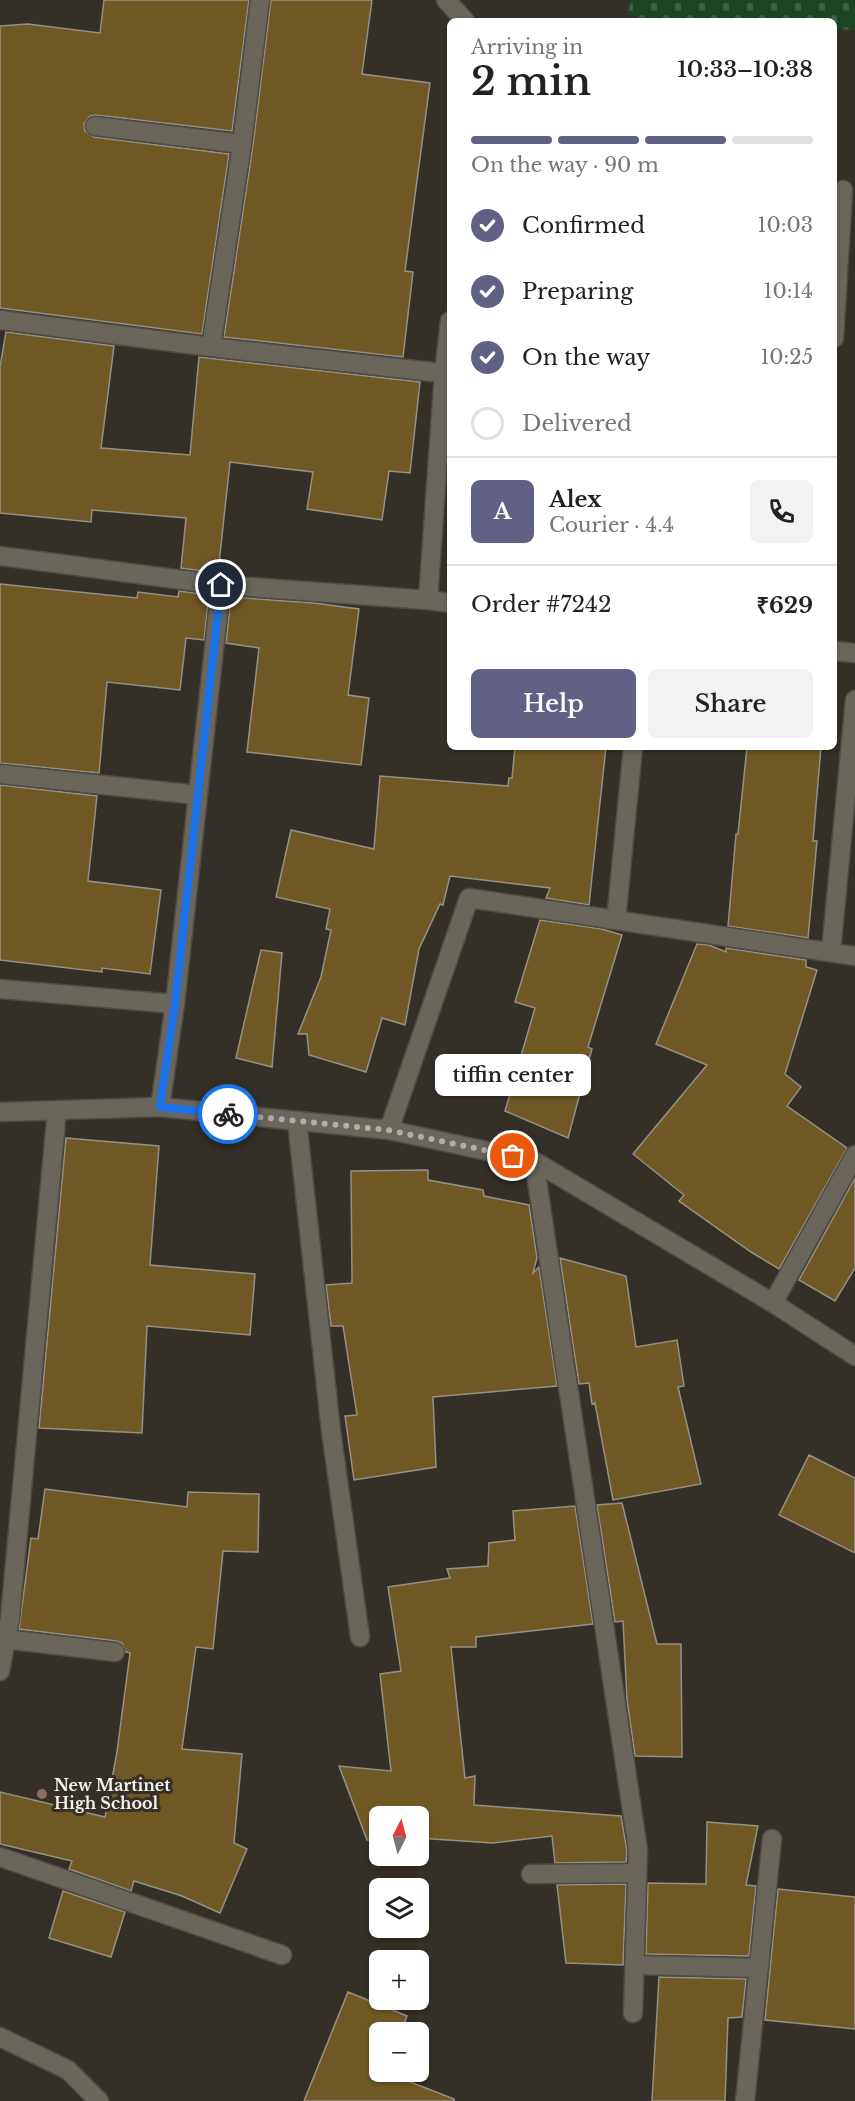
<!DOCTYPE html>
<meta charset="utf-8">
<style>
body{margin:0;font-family:"Libre Baskerville",serif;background:#f2f2f2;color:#222;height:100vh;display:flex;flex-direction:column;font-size:22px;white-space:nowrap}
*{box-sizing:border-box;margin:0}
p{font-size:20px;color:#767676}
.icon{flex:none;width:33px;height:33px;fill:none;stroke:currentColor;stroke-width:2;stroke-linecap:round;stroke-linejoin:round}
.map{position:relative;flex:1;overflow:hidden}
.panel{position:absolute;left:447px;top:18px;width:390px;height:732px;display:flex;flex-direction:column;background:#fff;border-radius:9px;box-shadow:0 2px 4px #0004}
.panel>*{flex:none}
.needle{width:39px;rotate:6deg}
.fabs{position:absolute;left:369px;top:1806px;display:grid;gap:12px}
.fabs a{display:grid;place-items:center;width:60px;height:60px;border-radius:9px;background:#fff;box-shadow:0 2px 4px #0004;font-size:30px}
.pin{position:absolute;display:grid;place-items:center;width:51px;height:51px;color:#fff;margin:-26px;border:3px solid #fff;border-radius:50%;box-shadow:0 2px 6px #0007}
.courier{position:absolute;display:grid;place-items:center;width:60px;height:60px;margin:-30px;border:4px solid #1a73e8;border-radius:50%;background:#fff;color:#222;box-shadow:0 2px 8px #0007}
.bubble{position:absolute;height:42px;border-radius:9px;background:#fff;box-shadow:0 2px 4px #0004;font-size:20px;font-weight:600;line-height:42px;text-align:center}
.summary em{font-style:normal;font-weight:600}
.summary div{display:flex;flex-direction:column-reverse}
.summary{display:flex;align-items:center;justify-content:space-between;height:102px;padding:0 24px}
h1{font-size:39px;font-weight:600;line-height:45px}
.bar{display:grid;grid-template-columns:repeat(4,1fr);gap:9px 6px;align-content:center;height:72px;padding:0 24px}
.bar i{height:8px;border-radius:4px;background:#e0e0e0}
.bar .active{background:#606184}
.bar p{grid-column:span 4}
.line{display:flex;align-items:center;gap:15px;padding:0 24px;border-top:2px solid #e0e0e0}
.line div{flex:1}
.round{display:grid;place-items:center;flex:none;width:63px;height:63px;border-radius:9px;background:#f2f2f2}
ol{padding:0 24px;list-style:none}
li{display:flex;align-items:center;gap:18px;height:66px}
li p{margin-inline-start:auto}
li .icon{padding:6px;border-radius:50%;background:#606184;color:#fff;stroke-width:4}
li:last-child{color:#767676}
li i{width:33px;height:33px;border:3px solid #e0e0e0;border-radius:50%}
.action{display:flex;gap:12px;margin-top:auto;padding:12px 24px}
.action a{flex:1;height:69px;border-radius:9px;background:#606184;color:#fff;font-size:24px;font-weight:600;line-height:69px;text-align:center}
.action a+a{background:#f2f2f2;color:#222}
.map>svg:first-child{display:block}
.cemetery{fill:url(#cemetery-stones)}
.building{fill:#705825;stroke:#959085;stroke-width:1.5}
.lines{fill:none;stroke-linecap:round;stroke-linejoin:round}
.minor-casing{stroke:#504c45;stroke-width:21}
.minor{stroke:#6b665c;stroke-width:18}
.done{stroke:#b1ada7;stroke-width:6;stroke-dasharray:0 10.8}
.route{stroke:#1a73e8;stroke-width:8}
.education-dot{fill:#8d6e63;stroke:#353027;stroke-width:2}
.labels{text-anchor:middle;stroke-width:6;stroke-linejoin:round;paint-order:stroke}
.poi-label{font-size:16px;font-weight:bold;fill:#f4f1ec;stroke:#353027;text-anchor:start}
</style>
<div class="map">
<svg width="855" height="2101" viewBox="0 0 855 2101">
<defs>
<pattern id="cemetery-stones" width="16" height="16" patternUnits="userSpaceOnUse" patternTransform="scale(1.5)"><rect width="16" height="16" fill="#1b4525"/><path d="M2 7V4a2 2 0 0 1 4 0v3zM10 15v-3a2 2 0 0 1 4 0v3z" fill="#3d6045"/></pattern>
</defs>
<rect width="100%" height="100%" fill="#353027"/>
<!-- cemetery -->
<path class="cemetery" d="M 631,0 L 855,0 L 855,30 L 834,29 L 834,21 L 647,21 L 628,14 Z"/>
<!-- building -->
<path class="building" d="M 104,0 L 249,0 L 232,131 L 96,115 L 90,116 L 84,124 L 85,131 L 94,137 L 229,154 L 202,334 L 0,308 L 0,26 L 28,24 L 100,33 Z
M 271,0 L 372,0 L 362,74 L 430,83 L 405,271 L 413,272 L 403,357 L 224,337 L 253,145 Z
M 6,332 L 114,346 L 101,448 L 190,455 L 199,357 L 420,382 L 410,473 L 389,471 L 382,520 L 307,509 L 313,472 L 230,462 L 218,573 L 181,568 L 186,518 L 92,510 L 91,522 L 0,513 L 0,367 Z
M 0,584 L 137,598 L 138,592 L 178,597 L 179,591 L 209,595 L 204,640 L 186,638 L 180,690 L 107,682 L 99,773 L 0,763 Z
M 231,597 L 314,603 L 359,609 L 348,695 L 369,698 L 361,765 L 247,752 L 259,648 L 226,643 Z
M 515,747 L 606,747 L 589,905 L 546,898 L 550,888 L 450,876 L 443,905 L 440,904 L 419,949 L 405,1025 L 382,1018 L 366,1072 L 309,1055 L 307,1034 L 298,1034 L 321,977 L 331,930 L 326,929 L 330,909 L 276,897 L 291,830 L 374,849 L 380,776 L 508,786 L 509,778 L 512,778 Z
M 747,747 L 821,747 L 813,841 L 817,841 L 808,938 L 728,926 L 736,834 L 738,834 Z
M 0,785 L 97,796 L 88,881 L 161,890 L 150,974 L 102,968 L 102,972 L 0,960 Z
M 540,920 L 602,929 L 622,935 L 588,1047 L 592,1049 L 568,1138 L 505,1111 L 535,1008 L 515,1002 Z
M 697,944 L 709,945 L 726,952 L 726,948 L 806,960 L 806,967 L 817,970 L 785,1074 L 801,1087 L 787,1106 L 847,1148 L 779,1269 L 751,1252 L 679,1201 L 684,1195 L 633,1154 L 707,1065 L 656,1044 Z
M 261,950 L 282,953 L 272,1067 L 236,1058 Z
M 66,1138 L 159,1146 L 150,1265 L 255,1274 L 250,1335 L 147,1326 L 142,1433 L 39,1428 Z
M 428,1170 L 428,1180 L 483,1190 L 484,1196 L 529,1205 L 537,1258 L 533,1273 L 539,1267 L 557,1386 L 433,1397 L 436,1467 L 354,1480 L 345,1416 L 357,1415 L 343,1326 L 331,1326 L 326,1285 L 352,1283 L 351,1171 Z
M 855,1178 L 855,1268 L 835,1301 L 799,1280 Z
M 560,1258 L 626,1276 L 636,1347 L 677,1340 L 684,1386 L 678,1387 L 701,1484 L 613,1500 L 595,1403 L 592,1404 L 589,1383 L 579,1384 Z
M 809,1455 L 855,1478 L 855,1553 L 779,1515 Z
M 45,1489 L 187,1507 L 188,1492 L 259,1494 L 258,1552 L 223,1551 L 213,1649 L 196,1647 L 182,1749 L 242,1754 L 234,1843 L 247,1849 L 220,1913 L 182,1896 L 134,1881 L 131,1891 L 69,1869 L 72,1861 L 0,1844 L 0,1792 L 105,1817 L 117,1752 L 130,1653 L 126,1652 L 122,1643 L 116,1641 L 19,1629 L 31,1538 L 38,1539 Z
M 622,1503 L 657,1644 L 681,1644 L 682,1757 L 635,1756 L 627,1699 L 623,1621 L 615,1622 L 597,1505 Z
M 575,1506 L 593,1624 L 476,1637 L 476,1647 L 451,1647 L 465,1778 L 475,1776 L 474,1805 L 621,1816 L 627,1851 L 626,1862 L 555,1863 L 552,1836 L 493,1843 L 418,1838 L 418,1816 L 380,1816 L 380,1840 L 367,1840 L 339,1766 L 391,1771 L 380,1674 L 401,1671 L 388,1587 L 450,1578 L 447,1569 L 488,1566 L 489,1543 L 515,1540 L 513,1511 Z
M 707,1822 L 758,1826 L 746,1885 L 756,1886 L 749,1956 L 646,1954 L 648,1883 L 706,1884 Z
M 626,1884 L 623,1965 L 566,1963 L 557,1885 Z
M 778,1889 L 855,1897 L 855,2029 L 765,2020 Z
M 63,1891 L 125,1912 L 111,1957 L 49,1938 Z
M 659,1977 L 746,1979 L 742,2017 L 728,2018 L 725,2101 L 652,2101 Z
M 348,1992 L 407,2016 L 401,2032 L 380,2032 L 380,2072 L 385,2072 L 454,2099 L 454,2101 L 304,2101 Z"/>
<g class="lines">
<defs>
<path id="minor" d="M 446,0 L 465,21
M 95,126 L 242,144
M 0,320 L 211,347 L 450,374
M 834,338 L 843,190
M 211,347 L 242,144 L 260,0
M 0,556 L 221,585 L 428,600 L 450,603
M 428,600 L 444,373 L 450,321
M 834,651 L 855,653
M 0,774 L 198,795
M 616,920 L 633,747
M 831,952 L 855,700
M 0,989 L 175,1004
M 160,1107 L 175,1004 L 221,585
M 0,1112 L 160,1107 L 389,1130 L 534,1161 L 773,1303 L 855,1356
M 297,1121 L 331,1431 L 360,1637
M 389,1130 L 469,898 L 855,956
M 534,1161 L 638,1850 L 633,2013
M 773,1303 L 855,1155
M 5,1639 L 115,1652
M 0,1671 L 10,1618 L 57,1110
M 0,1857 L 282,1955
M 531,1874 L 637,1873
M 635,1965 L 759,1968
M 0,2037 L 68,2070 L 99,2101
M 745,2101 L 772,1839"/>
</defs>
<!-- minor casing -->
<use href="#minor" class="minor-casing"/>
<!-- minor -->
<use href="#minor" class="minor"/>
</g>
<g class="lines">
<!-- done -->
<path class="done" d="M 228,1114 L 388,1130 L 513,1156"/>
<!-- route -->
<path class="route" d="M 221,585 L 175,1004 L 160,1107 L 228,1114"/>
</g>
<!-- markers -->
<circle class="education-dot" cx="42" cy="1794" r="6"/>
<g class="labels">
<!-- poi labels -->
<g class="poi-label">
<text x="54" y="1791">New Martinet<tspan x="54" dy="18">High School</tspan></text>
</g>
</g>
</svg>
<div class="fabs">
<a><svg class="needle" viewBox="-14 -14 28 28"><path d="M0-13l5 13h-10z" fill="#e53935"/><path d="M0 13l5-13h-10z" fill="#767676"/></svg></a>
<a><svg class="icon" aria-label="layers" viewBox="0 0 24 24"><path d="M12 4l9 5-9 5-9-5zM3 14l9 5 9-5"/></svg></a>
<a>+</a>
<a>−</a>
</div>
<div class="pin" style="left:513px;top:1156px;background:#ea580c"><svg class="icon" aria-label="bag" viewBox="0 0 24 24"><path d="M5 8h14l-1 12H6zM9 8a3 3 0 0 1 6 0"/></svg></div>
<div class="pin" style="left:221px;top:585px;background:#1f2937"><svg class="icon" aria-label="home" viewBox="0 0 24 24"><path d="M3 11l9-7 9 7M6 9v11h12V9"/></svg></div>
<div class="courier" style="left:228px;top:1114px"><svg class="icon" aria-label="bike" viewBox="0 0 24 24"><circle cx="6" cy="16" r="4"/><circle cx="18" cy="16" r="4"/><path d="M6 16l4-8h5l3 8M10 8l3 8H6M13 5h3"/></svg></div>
<div class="bubble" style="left:435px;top:1054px;width:156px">tiffin center</div>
<section class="panel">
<div class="summary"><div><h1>2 min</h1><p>Arriving in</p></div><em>10:33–10:38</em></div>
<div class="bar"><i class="active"></i><i class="active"></i><i class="active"></i><i></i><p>On the way · 90 m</p></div>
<ol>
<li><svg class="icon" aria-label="check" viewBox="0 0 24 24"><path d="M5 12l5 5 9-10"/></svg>Confirmed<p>10:03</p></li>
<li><svg class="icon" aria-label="check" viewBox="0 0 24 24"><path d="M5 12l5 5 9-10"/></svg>Preparing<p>10:14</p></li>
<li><svg class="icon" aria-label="check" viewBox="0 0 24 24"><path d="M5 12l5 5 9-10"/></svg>On the way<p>10:25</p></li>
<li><i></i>Delivered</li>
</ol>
<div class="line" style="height:108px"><b class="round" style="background:#606184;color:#fff">A</b><div><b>Alex</b><p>Courier · 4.4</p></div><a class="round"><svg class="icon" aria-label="phone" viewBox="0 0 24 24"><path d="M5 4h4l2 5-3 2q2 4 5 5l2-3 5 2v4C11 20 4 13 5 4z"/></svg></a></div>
<div class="line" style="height:78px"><div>Order #7242</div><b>₹629</b></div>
<div class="action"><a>Help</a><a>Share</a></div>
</section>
</div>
